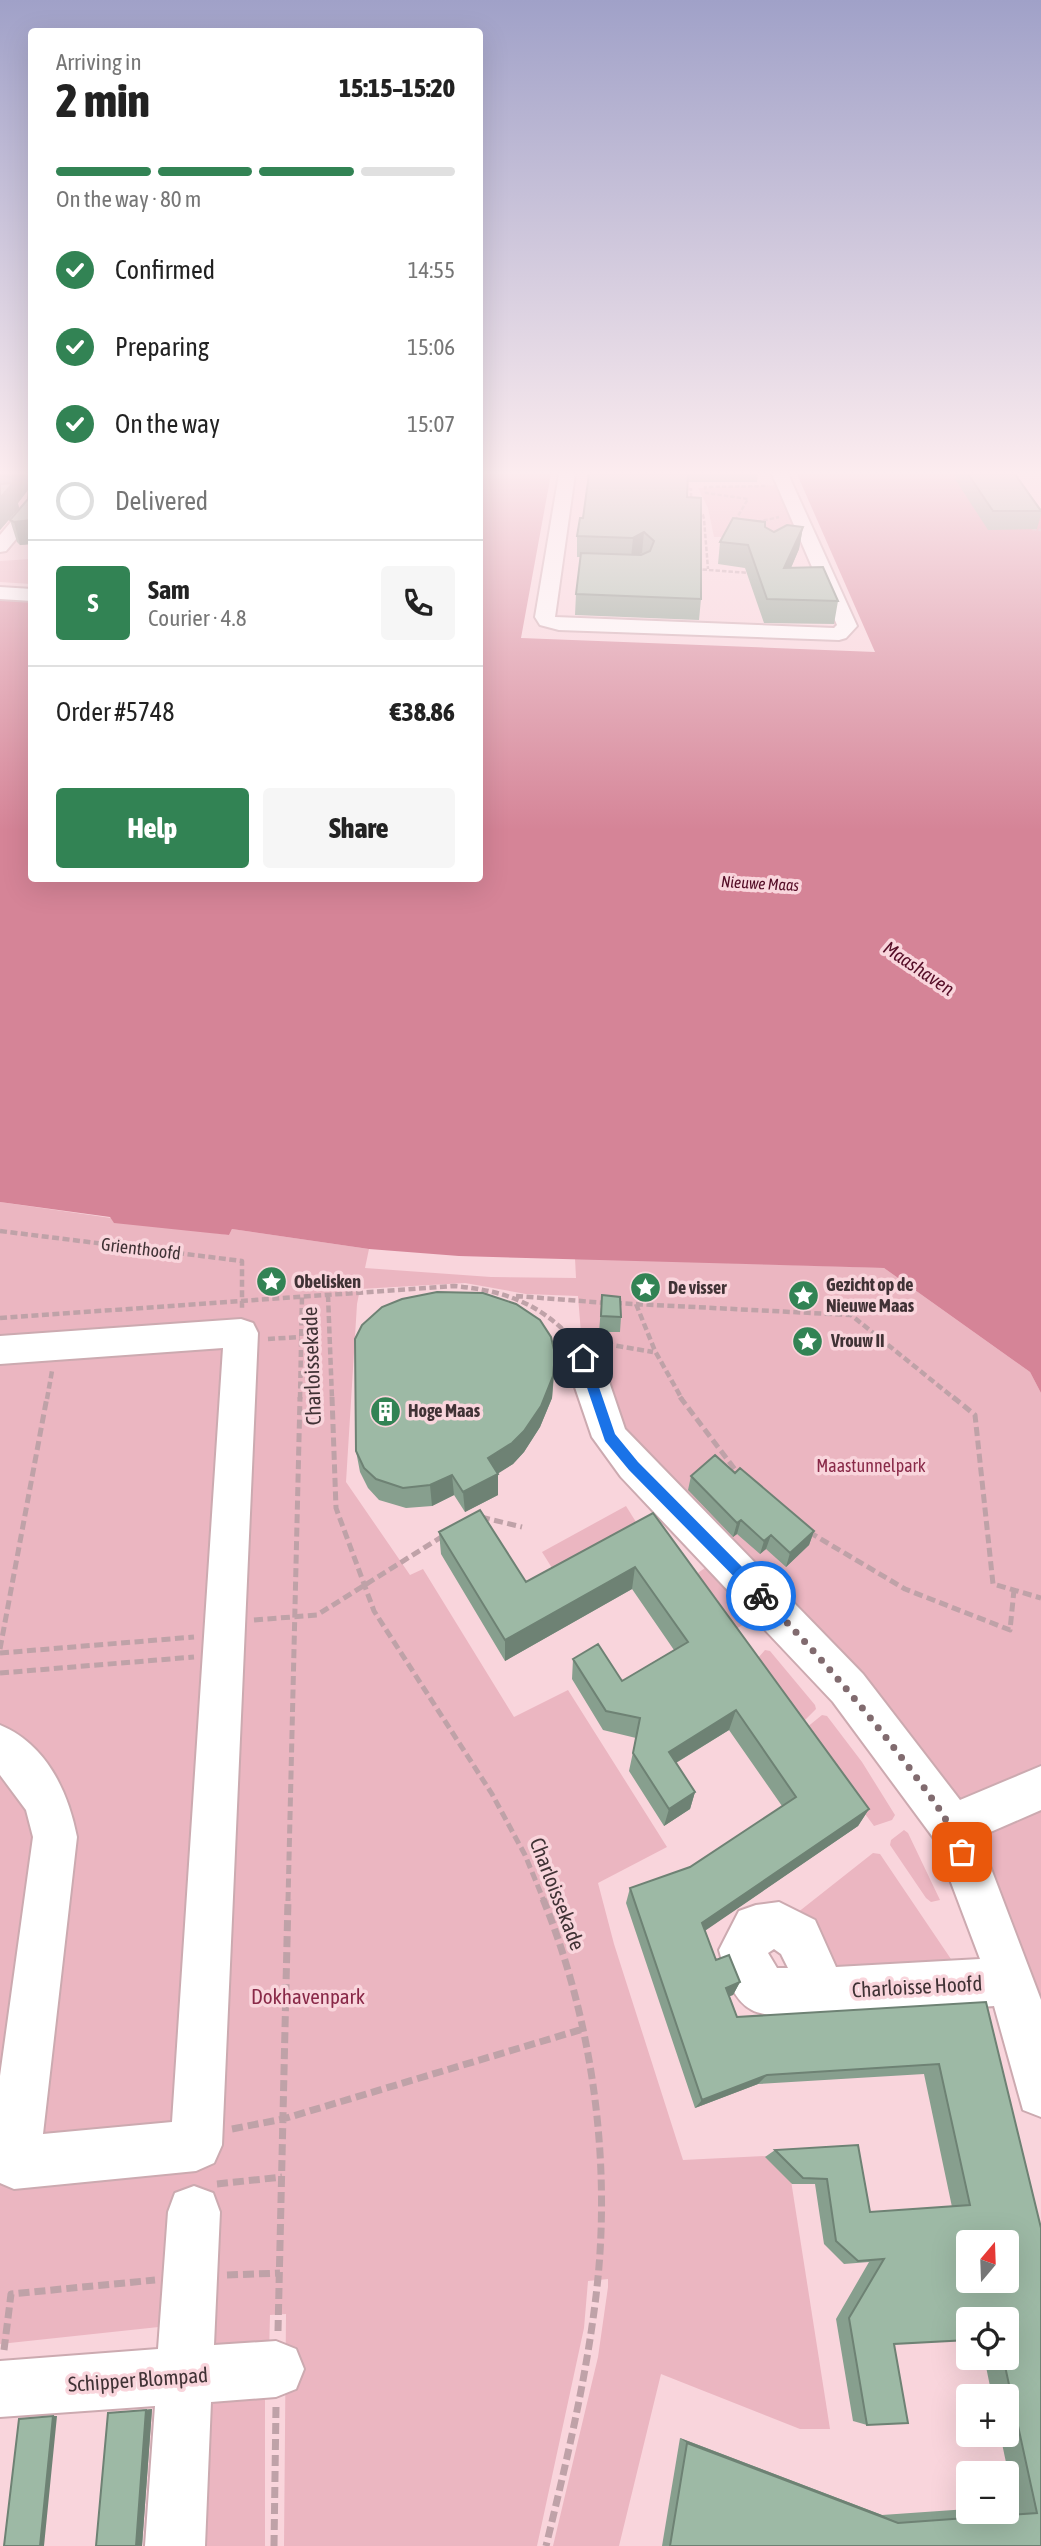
<!DOCTYPE html>
<meta charset="utf-8">
<style>
body{margin:0;font-family:"Asap Condensed",sans-serif;background:#f6f6f6;color:#222;height:100vh;display:flex;flex-direction:column;font-size:26px;white-space:nowrap}
*{box-sizing:border-box;margin:0}
p{font-size:23px;color:#767676}
.icon{flex:none;width:38px;height:38px;fill:none;stroke:currentColor;stroke-width:2;stroke-linecap:round;stroke-linejoin:round}
.map{position:relative;flex:1;overflow:hidden}
.side{position:absolute;left:28px;top:28px;width:455px;height:854px;display:flex;flex-direction:column;background:#fff;border-radius:7px;box-shadow:0 7px 28px #0002}
.side>*{flex:none}
.needle{width:46px;rotate:19deg}
.fabs{position:absolute;left:956px;top:2230px;display:grid;gap:14px}
.fabs a{display:grid;place-items:center;width:63px;height:63px;border-radius:7px;background:#fff;box-shadow:0 7px 28px #0002;font-size:35px}
.pin{position:absolute;display:grid;place-items:center;width:60px;height:60px;color:#fff;margin:-30px;border-radius:14px;box-shadow:0 4px 10px #0006}
.courier{position:absolute;display:grid;place-items:center;width:70px;height:70px;margin:-35px;border:5px solid #1a73e8;border-radius:50%;background:#fff;color:#222;box-shadow:0 2px 9px #0007}
.head em{font-style:normal;font-weight:800}
.head div{display:flex;flex-direction:column-reverse}
.head{display:flex;align-items:center;justify-content:space-between;height:119px;padding:0 28px}
h1{font-size:46px;font-weight:800;line-height:52px}
.bar{display:grid;grid-template-columns:repeat(4,1fr);gap:10px 7px;align-content:center;height:84px;padding:0 28px}
.bar i{height:9px;border-radius:5px;background:#e0e0e0}
.bar .selected{background:#328354}
.bar p{grid-column:span 4}
.line{display:flex;align-items:center;gap:18px;padding:0 28px;border-top:2px solid #e0e0e0}
.line div{flex:1}
.round{display:grid;place-items:center;flex:none;width:74px;height:74px;border-radius:7px;background:#f6f6f6}
ol{padding:0 28px;list-style:none}
li{display:flex;align-items:center;gap:21px;height:77px}
li p{margin-inline-start:auto}
li .icon{padding:7px;border-radius:50%;background:#328354;color:#fff;stroke-width:4}
li:last-child{color:#767676}
li i{width:38px;height:38px;border:4px solid #e0e0e0;border-radius:50%}
.primary-button{display:flex;gap:14px;margin-top:auto;padding:14px 28px}
.primary-button a{flex:1;height:80px;border-radius:7px;background:#328354;color:#fff;font-size:28px;font-weight:800;line-height:80px;text-align:center}
.primary-button a+a{background:#f6f6f6;color:#222}
.map>svg:first-child{display:block}
.green{fill:#ebb6c1}
.water{fill:#d58497}
.lines{fill:none;stroke-linecap:round;stroke-linejoin:round}
.minor-casing{stroke:#ccaab0;stroke-width:4}
.path-far3{stroke:#bfa2a8;stroke-width:2.5;stroke-dasharray:4.5 2;stroke-linecap:butt}
.path-far2{stroke:#bfa2a8;stroke-width:4.5;stroke-dasharray:7 3.5;stroke-linecap:butt}
.path-far1{stroke:#bfa2a8;stroke-width:5;stroke-dasharray:9 4.5;stroke-linecap:butt}
.path{stroke:#bfa2a8;stroke-width:7;stroke-dasharray:11 5;stroke-linecap:butt}
.minor{fill:#fff;fill-rule:evenodd}
.wall{fill:#879f8e}
.shaded-wall{fill:#6e8274}
.building{fill:#9db9a5;stroke:#6e8274;stroke-width:2;fill-rule:evenodd}
.route{fill:#1a73e8}
.done{stroke:#816b6f;stroke-width:7;stroke-dasharray:0 12.6}
.labels{text-anchor:middle;stroke-width:7;stroke-linejoin:round;paint-order:stroke}
.far-water-label{font-size:16px;font-style:italic;fill:#540c26;stroke:#f9d5dc}
.street-label{font-size:18px;fill:#403235;stroke:#f9d5dc}
.poi-label{font-size:18px;font-weight:bold;fill:#403235;stroke:#f9d5dc;text-anchor:start}
.park-label{font-size:18px;fill:#892948;stroke:#f9d5dc}
.water-label{font-size:19px;font-style:italic;fill:#540c26;stroke:#f9d5dc}
.near-street-label{font-size:21px;fill:#403235;stroke:#f9d5dc}
.near-park-label{font-size:21px;fill:#892948;stroke:#f9d5dc}
</style>
<div class="map">
<svg width="1041" height="2546" viewBox="0 0 1041 2546">
<rect width="100%" height="100%" fill="#f9d5dc"/>
<!-- green -->
<path class="green" d="M 780,485 L 803,536 L 714,537 L 708,508 L 698,488 Z
M 31,559 L 31,584 L 0,582 L 0,561 Z
M 0,1202 L 229,1235 L 232,1229 L 369,1249 L 365,1268 L 491,1277 L 576,1278 L 575,1258 L 884,1268 L 1030,1372 L 1041,1393 L 1041,2092 L 952,1826 L 634,1466 L 583,1358 L 578,1296 L 526,1294 L 465,1283 L 360,1289 L 357,1304 L 346,1482 L 410,1575 L 423,1569 L 514,1717 L 568,1690 L 667,1847 L 598,1883 L 614,1944 L 683,2160 L 787,2155 L 830,2429 L 800,2429 L 661,2374 L 619,2546 L 553,2546 L 598,2357 L 608,2287 L 608,2279 L 588,2281 L 584,2328 L 537,2546 L 284,2546 L 286,2314 L 270,2315 L 269,2353 L 196,2365 L 196,2323 L 0,2344 Z
M 626,1506 L 636,1522 L 552,1568 L 542,1552 Z
M 705,1568 L 750,1612 L 752,1619 L 736,1629 L 695,1575 Z
M 765,1650 L 770,1651 L 815,1705 L 816,1709 L 804,1721 L 757,1659 Z
M 822,1715 L 827,1716 L 862,1762 L 895,1815 L 892,1820 L 874,1826 L 805,1733 L 806,1728 Z
M 904,1830 L 908,1833 L 940,1900 L 931,1902 L 926,1898 L 890,1845 L 891,1840 Z
M 873,1853 L 880,1854 L 957,1968 L 838,1980 L 797,1913 Z
M 265,2386 L 265,2546 L 185,2546 L 192,2396 Z"/>
<!-- water -->
<path class="water" d="M 480,474 L 551,474 L 521,638 L 875,652 L 797,474 L 1011,474 L 1041,515 L 1041,1393 L 1030,1372 L 884,1268 L 459,1256 L 369,1249 L 232,1229 L 229,1235 L 114,1223 L 110,1217 L 0,1202 L 0,599 L 31,602 L 32,878 L 480,878 Z"/>
<g class="lines">
<defs>
<path id="minor" d="M 559,474 L 575,474 L 555,617 L 834,628 L 837,625 L 772,474 L 788,474 L 857,626 L 846,638 L 839,640 L 559,630 L 540,625 L 535,617 Z
M 32,503 L 32,520 L 6,551 L 0,552 L 0,535 L 26,504 Z
M 0,587 L 32,589 L 32,601 L 0,599 Z
M 241,1319 L 253,1323 L 258,1333 L 222,2145 L 214,2163 L 196,2171 L 14,2189 L 0,2183 L 0,2076 L 33,1837 L 26,1810 L 0,1775 L 0,1725 C 46,1744 68,1791 77,1837 L 43,2134 L 172,2122 L 223,1348 L 0,1364 L 0,1336 Z
M 583,1344 L 595,1348 L 601,1358 L 625,1429 L 863,1674 L 960,1800 L 1041,1766 L 1041,1810 L 979,1837 L 1041,2000 L 1041,2117 L 1023,2110 L 994,2006 C 949,2009 783,2027 752,2010 C 731,1999 725,1971 719,1950 L 739,1911 L 756,1905 L 779,1902 L 815,1920 L 836,1967 L 980,1959 L 935,1840 L 833,1702 L 621,1477 L 592,1437 L 565,1358 L 571,1348 ZM 774,1949 L 781,1954 L 788,1968 L 777,1968 L 768,1953 Z
M 194,2186 L 213,2193 L 220,2212 L 214,2345 L 276,2341 L 296,2349 L 304,2369 L 296,2389 L 276,2397 L 211,2402 L 205,2546 L 145,2546 L 155,2406 L 0,2417 L 0,2361 L 158,2349 L 168,2212 L 175,2193 Z"/>
</defs>
<!-- minor casing -->
<use href="#minor" class="minor-casing"/>
<!-- path-far3 -->
<path class="path-far3" d="M 682,489 L 691,489 L 691,503
M 696,514 L 703,515 L 704,519 L 708,569
M 735,521 L 748,499 L 706,493 L 705,487 L 768,486
M 757,522 L 779,517
M 1032,529 L 1041,530
M 696,569 L 750,573"/>
<!-- path-far2 -->
<path class="path-far2" d="M 0,1231 L 242,1261 L 242,1310
M 328,1295 L 332,1399
M 516,1296 L 607,1303
M 615,1303 L 851,1315 L 955,1399
M 636,1304 L 655,1351 L 682,1399
M 0,1318 L 454,1286 C 502,1290 540,1303 572,1339
M 268,1339 L 300,1337
M 606,1344 L 653,1352
M 47,1399 L 52,1371
M 300,1399 L 302,1296"/>
<!-- path-far1 -->
<path class="path-far1" d="M 332,1397 L 336,1508 L 374,1611 L 492,1794 L 525,1855 L 544,1901
M 680,1397 L 740,1476
M 953,1397 L 975,1415 L 993,1584 L 1041,1598
M 481,1517 L 522,1527
M 809,1532 L 905,1589 L 1010,1630 L 1014,1590
M 254,1620 L 317,1615 L 443,1536
M 0,1649 L 47,1397
M 0,1653 L 194,1637
M 0,1673 L 194,1657
M 288,1901 L 300,1397"/>
<!-- path -->
<path class="path" d="M 543,1899 C 593,2021 612,2164 596,2296 C 586,2380 566,2464 546,2546
M 232,2129 L 283,2119 L 583,2029
M 217,2184 L 282,2177
M 227,2275 L 280,2273
M 278,2331 L 288,1899
M 4,2350 L 11,2294 L 155,2280
M 274,2546 L 276,2406"/>
<!-- minor -->
<use href="#minor" class="minor"/>
</g>
<!-- wall -->
<path class="wall" d="M 0,474 L 32,474 L 32,544 L 20,545 L 17,542 L 10,520 L 28,499 L 28,489 L 18,503 L 19,508 L 0,530 Z
M 587,474 L 758,474 L 757,482 L 687,482 L 687,497 L 701,599 L 699,620 L 575,615 L 576,594 L 580,557 L 577,557 L 577,536 L 583,518 L 589,477 L 587,477 Z
M 956,474 L 1015,474 L 1041,509 L 1041,514 L 1037,529 L 988,530 L 955,479 Z
M 765,527 L 774,532 L 803,527 L 799,549 L 791,568 L 838,601 L 834,624 L 764,623 L 745,568 L 718,564 L 720,542 Z
M 602,1295 L 621,1317 L 620,1332 L 599,1332 Z
M 554,1376 L 552,1398 L 540,1427 L 524,1452 L 513,1464 L 497,1473 L 498,1495 L 465,1512 L 454,1495 L 432,1506 L 406,1508 L 379,1500 L 368,1488 L 360,1472 L 356,1451 Z
M 735,1473 L 814,1531 L 809,1545 L 786,1567 L 766,1549 L 760,1554 L 737,1534 L 733,1537 L 688,1490 L 691,1476 Z
M 653,1513 L 869,1809 L 858,1826 L 705,1930 L 716,1960 L 740,1982 L 733,1995 L 729,1996 L 737,2017 L 986,2002 L 1041,2546 L 662,2546 L 680,2438 L 882,2515 L 968,2509 L 968,2511 L 1006,2511 L 1006,2506 L 1015,2505 L 1000,2434 L 1006,2434 L 1006,2396 L 992,2396 L 984,2357 L 1006,2357 L 1006,2319 L 894,2344 L 867,2425 L 853,2421 L 836,2319 L 869,2262 L 844,2264 L 824,2244 L 815,2184 L 792,2184 L 765,2157 L 775,2150 L 858,2145 L 870,2212 L 952,2207 L 924,2074 L 758,2084 L 695,2108 L 626,1903 L 630,1888 L 690,1867 L 782,1806 L 729,1730 L 676,1763 L 695,1792 L 690,1809 L 664,1826 L 629,1771 L 636,1738 L 603,1730 L 572,1679 L 573,1659 L 622,1681 L 674,1650 L 632,1589 L 505,1661 L 441,1554 L 439,1532 L 526,1582 Z
M 152,2409 L 142,2546 L 143,2546 L 96,2546 L 108,2413 Z"/>
<!-- shaded-wall -->
<path class="shaded-wall" d="M 14,474 L 32,474 L 32,485 L 18,503 L 11,477 Z
M 13,483 L 19,508 L 0,530 L 0,498 Z
M 32,520 L 32,544 L 20,545 L 14,522 Z
M 803,527 L 799,549 L 781,591 L 784,568 Z
M 644,532 L 642,553 L 631,558 L 633,538 Z
M 555,1354 L 552,1398 L 540,1427 L 524,1452 L 513,1464 L 491,1478 L 498,1474 L 498,1495 L 465,1512 L 463,1492 L 488,1458 Z
M 452,1475 L 454,1495 L 432,1506 L 430,1485 Z
M 741,1520 L 737,1534 L 733,1537 L 737,1523 Z
M 814,1531 L 809,1545 L 786,1567 L 790,1553 Z
M 771,1535 L 766,1549 L 760,1554 L 764,1541 Z
M 635,1567 L 632,1589 L 505,1661 L 505,1640 Z
M 736,1710 L 729,1730 L 664,1770 L 669,1752 Z
M 695,1792 L 690,1809 L 664,1826 L 669,1809 Z
M 869,1809 L 858,1826 L 696,1937 L 702,1923 Z
M 740,1982 L 733,1995 L 719,2000 L 726,1988 Z
M 767,2075 L 758,2084 L 695,2108 L 702,2100 Z
M 152,2409 L 142,2546 L 136,2546 L 146,2410 Z
M 53,2416 L 57,2416 L 44,2546 L 40,2546 Z
M 680,2438 L 882,2515 L 898,2523 L 687,2443 Z"/>
<!-- building -->
<path class="building" d="M 0,474 L 14,474 L 11,477 L 0,476 Z
M 589,474 L 688,474 L 687,497 L 701,498 L 701,599 L 576,594 L 581,553 L 641,555 L 650,551 L 654,541 L 644,532 L 633,538 L 577,536 L 580,518 L 583,518 Z
M 968,474 L 1015,474 L 1041,511 L 993,511 Z
M 13,483 L 0,498 L 0,484 Z
M 29,485 L 32,485 L 32,520 L 14,522 L 10,520 L 28,499 Z
M 733,518 L 765,522 L 765,527 L 774,532 L 787,525 L 803,527 L 784,568 L 823,567 L 838,601 L 767,599 L 748,545 L 720,542 Z
M 437,1292 L 483,1293 L 516,1304 L 540,1320 L 551,1337 L 555,1354 L 553,1376 L 541,1406 L 524,1431 L 512,1443 L 488,1458 L 498,1474 L 463,1492 L 452,1475 L 430,1485 L 403,1488 L 376,1479 L 364,1468 L 356,1451 L 355,1339 L 362,1325 L 382,1307 L 402,1299 Z
M 602,1295 L 620,1297 L 621,1317 L 601,1316 Z
M 715,1455 L 735,1473 L 740,1468 L 814,1531 L 790,1553 L 771,1535 L 764,1541 L 741,1520 L 737,1523 L 691,1476 Z
M 480,1510 L 526,1582 L 653,1513 L 869,1809 L 702,1923 L 716,1960 L 729,1955 L 740,1982 L 726,1988 L 737,2017 L 986,2002 L 1041,2228 L 1041,2546 L 670,2546 L 687,2443 L 898,2523 L 1037,2513 L 1003,2357 L 1006,2357 L 1006,2319 L 968,2319 L 968,2340 L 894,2344 L 908,2423 L 867,2425 L 849,2318 L 884,2259 L 858,2261 L 836,2241 L 827,2179 L 803,2178 L 775,2150 L 858,2145 L 870,2212 L 970,2205 L 939,2064 L 767,2075 L 702,2100 L 630,1888 L 690,1867 L 796,1797 L 736,1710 L 669,1752 L 695,1792 L 669,1809 L 633,1753 L 640,1718 L 606,1711 L 573,1659 L 598,1644 L 622,1681 L 688,1642 L 635,1567 L 505,1640 L 439,1532 ZM 968,2242 L 1006,2242 L 1006,2280 L 968,2280 Z
M 146,2410 L 136,2546 L 96,2546 L 108,2413 Z
M 53,2416 L 40,2546 L 4,2546 L 19,2419 Z"/>
<!-- sky -->
<linearGradient id="sky" x2="0" y2="1"><stop stop-color="#a0a1c8"/><stop offset="0.57" stop-color="#fcecef"/><stop offset="1" stop-color="#fcecef" stop-opacity="0"/></linearGradient>
<rect width="1041" height="830" fill="url(#sky)"/>
<!-- route -->
<path class="route" d="M 583,1353 L 589,1358 L 615,1434 L 638,1462 L 766,1591 L 766,1600 L 757,1600 L 629,1470 L 605,1441 L 577,1358 Z"/>
<g class="lines">
<!-- done -->
<path class="done" d="M 761,1596 C 813,1648 860,1703 905,1762 C 926,1791 949,1818 962,1852"/>
</g>
<!-- icons -->
<defs>
<symbol id="sight-disc" viewBox="-11 -11 22 22"><circle r="9.5" fill="#328354" stroke="#f9d5dc"/><path d="M0-6L1.8-2.2L6-1.7L2.9 1.2L3.7 5.4L0 3.3L-3.7 5.4L-2.9 1.2L-6-1.7L-1.8-2.2Z" fill="#fff"/></symbol>
<symbol id="building-disc" viewBox="-11 -11 22 22"><circle r="9.5" fill="#328354" stroke="#f9d5dc"/><path d="M-4-6H4V6H1V3H-1V6H-4ZM-2.5-4.3h1.7v1.8h-1.7ZM.8-4.3h1.7v1.8H.8ZM-2.5-1h1.7V.8h-1.7ZM.8-1h1.7V.8H.8Z" fill="#fff"/></symbol>
</defs>
<g fill-rule="evenodd">
<use href="#sight-disc" x="254" y="1264" width="35" height="35"/>
<use href="#sight-disc" x="628" y="1270" width="35" height="35"/>
<use href="#sight-disc" x="786" y="1278" width="35" height="35"/>
<use href="#sight-disc" x="790" y="1324" width="35" height="35"/>
<use href="#building-disc" x="368" y="1394" width="35" height="35"/>
</g>
<g class="labels">
<!-- far-water labels -->
<g class="far-water-label">
<text transform="translate(760 883) rotate(3)" y="6">Nieuwe Maas</text>
</g>
<!-- street labels -->
<g class="street-label">
<text transform="translate(141 1249) rotate(7)" y="6">Grienthoofd</text>
</g>
<!-- poi labels -->
<g class="poi-label">
<text x="294" y="1288">Obelisken</text>
<text x="826" y="1291">Gezicht op de<tspan x="826" dy="21">Nieuwe Maas</tspan></text>
<text x="668" y="1294">De visser</text>
<text x="831" y="1347">Vrouw II</text>
<text x="408" y="1417">Hoge Maas</text>
</g>
<!-- park labels -->
<g class="park-label">
<text x="871" y="1472">Maastunnelpark</text>
</g>
<!-- water labels -->
<g class="water-label">
<text transform="translate(919 968) rotate(34)" y="7">Maashaven</text>
</g>
<!-- near-street labels -->
<g class="near-street-label">
<text transform="translate(312 1366) rotate(-92)" y="7">Charloissekade</text>
<text transform="translate(557 1894) rotate(69)" y="7">Charloissekade</text>
<text transform="translate(917 1987) rotate(-3)" y="7">Charloisse Hoofd</text>
<text transform="translate(138 2380) rotate(-4)" y="7">Schipper Blompad</text>
</g>
<!-- near-park labels -->
<g class="near-park-label">
<text x="308" y="2004">Dokhavenpark</text>
</g>
</g>
</svg>
<div class="fabs">
<a><svg class="needle" viewBox="-14 -14 28 28"><path d="M0-13l5 13h-10z" fill="#e53935"/><path d="M0 13l5-13h-10z" fill="#767676"/></svg></a>
<a><svg class="icon" aria-label="locate" viewBox="0 0 24 24"><circle cx="12" cy="12" r="6"/><path d="M12 2v4M12 18v4M2 12h4M18 12h4"/></svg></a>
<a>+</a>
<a>−</a>
</div>
<div class="pin" style="left:962px;top:1852px;background:#ea580c"><svg class="icon" aria-label="bag" viewBox="0 0 24 24"><path d="M5 8h14l-1 12H6zM9 8a3 3 0 0 1 6 0"/></svg></div>
<div class="pin" style="left:583px;top:1358px;background:#1f2937"><svg class="icon" aria-label="home" viewBox="0 0 24 24"><path d="M3 11l9-7 9 7M6 9v11h12V9"/></svg></div>
<div class="courier" style="left:761px;top:1596px"><svg class="icon" aria-label="bike" viewBox="0 0 24 24"><circle cx="6" cy="16" r="4"/><circle cx="18" cy="16" r="4"/><path d="M6 16l4-8h5l3 8M10 8l3 8H6M13 5h3"/></svg></div>
<section class="side">
<div class="head"><div><h1>2 min</h1><p>Arriving in</p></div><em>15:15–15:20</em></div>
<div class="bar"><i class="selected"></i><i class="selected"></i><i class="selected"></i><i></i><p>On the way · 80 m</p></div>
<ol>
<li><svg class="icon" aria-label="check" viewBox="0 0 24 24"><path d="M5 12l5 5 9-10"/></svg>Confirmed<p>14:55</p></li>
<li><svg class="icon" aria-label="check" viewBox="0 0 24 24"><path d="M5 12l5 5 9-10"/></svg>Preparing<p>15:06</p></li>
<li><svg class="icon" aria-label="check" viewBox="0 0 24 24"><path d="M5 12l5 5 9-10"/></svg>On the way<p>15:07</p></li>
<li><i></i>Delivered</li>
</ol>
<div class="line" style="height:126px"><b class="round" style="background:#328354;color:#fff">S</b><div><b>Sam</b><p>Courier · 4.8</p></div><a class="round"><svg class="icon" aria-label="phone" viewBox="0 0 24 24"><path d="M5 4h4l2 5-3 2q2 4 5 5l2-3 5 2v4C11 20 4 13 5 4z"/></svg></a></div>
<div class="line" style="height:91px"><div>Order #5748</div><b>€38.86</b></div>
<div class="primary-button"><a>Help</a><a>Share</a></div>
</section>
</div>
